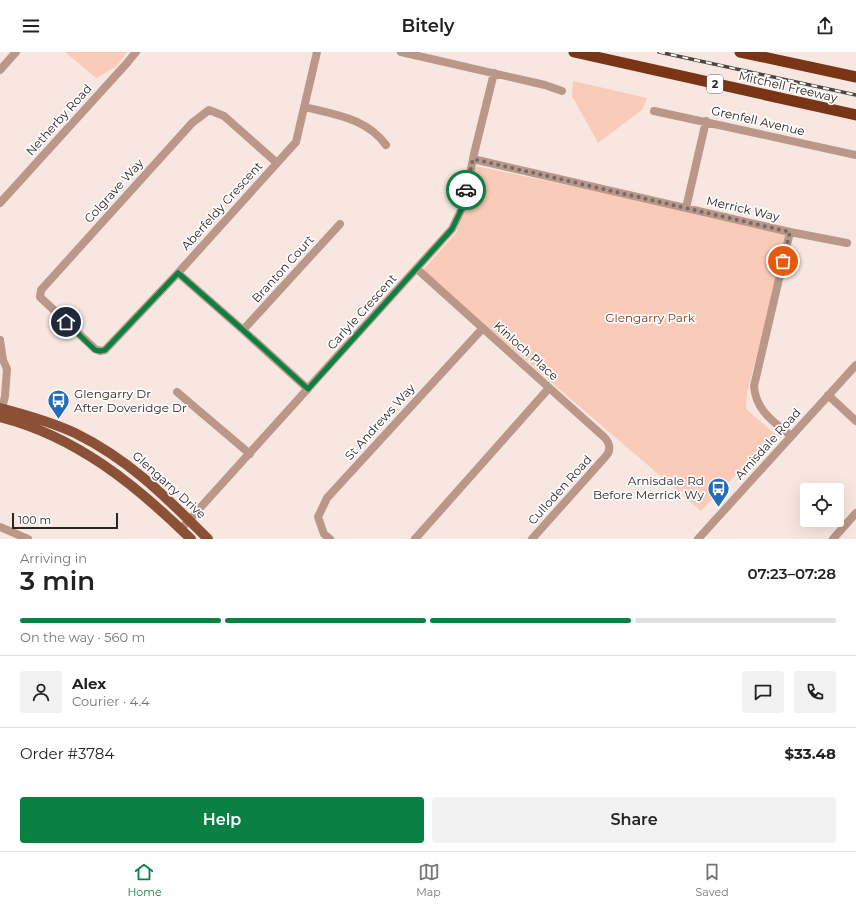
<!DOCTYPE html>
<meta charset="utf-8">
<style>
body{margin:0;font-family:Montserrat,sans-serif;background:#f2f2f2;color:#222;height:100vh;display:flex;flex-direction:column;font-size:15px;white-space:nowrap}
*{box-sizing:border-box;margin:0}
p{font-size:13px;color:#767676}
.icon{flex:none;width:22px;height:22px;fill:none;stroke:currentColor;stroke-width:2;stroke-linecap:round;stroke-linejoin:round}
.map{position:relative;height:487px;overflow:hidden}
.sheet{display:flex;flex-direction:column;background:#fff;flex:1}
.sheet>*{flex:none}
.tools{position:absolute;left:800px;top:431px;display:grid;gap:8px}
.tools a{display:grid;place-items:center;width:44px;height:44px;border-radius:4px;background:#fff;box-shadow:0 4px 16px #0002;font-size:20px}
.scale{position:absolute;left:12px;bottom:10px;width:106px;box-sizing:border-box;padding-left:4px;border:2px solid #2d2724;border-top:0;font-size:11px;line-height:14px;white-space:nowrap;color:#2d2724;-webkit-text-stroke:3px #fff;paint-order:stroke}
.pin{position:absolute;display:grid;place-items:center;width:34px;height:34px;color:#fff;margin:-17px;border:2px solid #fff;border-radius:50%;box-shadow:0 1px 4px #0007}
.courier{position:absolute;display:grid;place-items:center;width:40px;height:40px;margin:-20px;border:3px solid #0b8043;border-radius:50%;background:#fff;color:#222;box-shadow:0 1px 5px #0007}
.overview em{font-style:normal;font-weight:600}
.overview div{display:flex;flex-direction:column-reverse}
.overview{display:flex;align-items:center;justify-content:space-between;height:68px;padding:0 20px}
h1{font-size:26px;font-weight:600;line-height:30px}
.bar{display:grid;grid-template-columns:repeat(4,1fr);gap:6px 4px;align-content:center;height:48px;padding:0 20px}
.bar i{height:5px;border-radius:3px;background:#e0e0e0}
.bar .active{background:#0b8043}
.bar p{grid-column:span 4}
.line{display:flex;align-items:center;gap:10px;padding:0 20px;border-top:1px solid #e0e0e0}
.line div{flex:1}
.round{display:grid;place-items:center;flex:none;width:42px;height:42px;border-radius:4px;background:#f2f2f2}
.button{display:flex;gap:8px;margin-top:auto;padding:8px 20px}
.button a{flex:1;height:46px;border-radius:4px;background:#0b8043;color:#fff;font-size:16px;font-weight:600;line-height:46px;text-align:center}
.button a+a{background:#f2f2f2;color:#222}
header{display:flex;justify-content:space-between;align-items:center;height:52px;padding:0 20px;background:#fff;font-size:18px;font-weight:600}
.menu{display:flex;justify-content:space-around;align-items:center;height:56px;border-top:1px solid #e0e0e0;background:#fff;font-size:11px;color:#767676}
.menu a{display:grid;justify-items:center;gap:2px}
.menu .active{color:#0b8043}
.map>svg:first-child{display:block}
.green{fill:#facbb8}
.lines{fill:none;stroke-linecap:round;stroke-linejoin:round}
.minor{stroke:#ba9788;stroke-width:8}
.major{stroke:#8b5036;stroke-width:10}
.highway{stroke:#793515;stroke-width:11}
.rail-casing{stroke:#4c4541;stroke-width:3.5}
.rail{stroke:#fff;stroke-width:2;stroke-dasharray:6;stroke-linecap:butt}
.done{stroke:#746a66;stroke-width:4;stroke-dasharray:0 7.2}
.route{stroke:#0b8043;stroke-width:5}
.labels{text-anchor:middle;stroke-width:3.5;stroke-linejoin:round;paint-order:stroke}
.shield{fill:#fff;stroke:#6c6866;stroke-width:1}
.shield-label{font-size:11px;font-weight:bold;fill:#2d2724}
.street-label{font-size:12px;fill:#2d2724;stroke:#fff}
.park-label{font-size:12px;fill:#7f3918;stroke:#fff}
.poi-label{font-size:12px;fill:#2d2724;stroke:#fff;text-anchor:start}
</style>
<header><svg class="icon" aria-label="menu" viewBox="0 0 24 24"><path d="M4 6h16M4 12h16M4 18h16"/></svg>Bitely<svg class="icon" aria-label="share" viewBox="0 0 24 24"><path d="M12 15V3M7 8l5-5 5 5M5 13v7h14v-7"/></svg></header>
<div class="map">
<svg width="856" height="487" viewBox="0 0 856 487">
<rect width="100%" height="100%" fill="#f8e7e0"/>
<!-- green -->
<path class="green" d="M 65,0 L 127,0 L 117,14 L 96,26 Z
M 573,29 L 647,46 L 642,58 L 598,91 L 572,44 Z
M 476,114 L 790,180 L 747,340 L 746,357 L 775,382 L 701,459 L 422,219 L 456,181 Z"/>
<g class="lines">
<!-- minor -->
<path class="minor" d="M 401,0 L 545,33 L 562,39
M 0,18 L 16,0
M 305,55 C 336,63 366,66 386,93
M 654,59 L 856,103
M 473,107 L 790,180 L 754,334 C 756,359 773,369 791,384
M 277,111 L 224,64 L 209,58 L 192,71 L 41,238 L 40,245 L 95,297 L 100,299 L 105,298 L 178,221 L 296,90 L 317,0
M 0,151 L 127,11 L 136,0
M 686,156 L 706,69
M 790,180 L 847,191
M 417,217 L 604,385 C 610,391 611,398 606,404 L 532,487
M 178,221 L 243,278 L 308,337
M 243,278 L 340,172
M 0,288 L 3,308 L 7,317 L 5,344 L 1,361
M 177,340 L 250,402
M 828,343 L 856,369
M 0,475 L 28,487
M 181,477 L 452,177 L 464,152 L 474,102 L 494,21
M 330,487 L 324,482 L 318,465 L 327,446 L 483,276
M 415,487 L 549,336
M 698,487 L 856,313
M 833,487 L 856,461"/>
<!-- major -->
<path class="major" d="M 0,356 C 23,362 54,371 75,381 C 130,408 166,445 208,487
M 0,365 C 76,384 136,433 191,487"/>
<!-- highway -->
<path class="highway" d="M 574,0 L 856,63
M 740,0 L 856,25"/>
<defs>
<path id="rail" d="M 659,0 L 856,43"/>
</defs>
<!-- rail casing -->
<use href="#rail" class="rail-casing"/>
<!-- rail -->
<use href="#rail" class="rail"/>
</g>
<g class="lines">
<!-- done -->
<path class="done" d="M 466,138 L 473,107 L 790,180 L 783,209"/>
<!-- route -->
<path class="route" d="M 66,270 L 95,298 L 100,299 L 105,298 L 178,221 L 243,278 L 308,337 L 452,177 L 464,152 L 466,138"/>
</g>
<!-- icons -->
<defs>
<symbol id="bus-pin" viewBox="-11 -11 22 30"><path d="M0 17L-7.5 6A9.5 9.5 0 1 1 7.5 6Z" fill="#216dbd" stroke="#fff"/><path d="M-5-6H5V4H4V6H2V4H-2V6H-4V4H-5ZM-3.5-4V0h7V-4ZM-3.5 1.2v1.5H-2V1.2ZM2 1.2v1.5H3.5V1.2Z" fill="#fff"/></symbol>
</defs>
<g fill-rule="evenodd">
<use href="#bus-pin" x="46" y="336" width="25" height="34"/>
<use href="#bus-pin" x="706" y="424" width="25" height="34"/>
</g>
<g class="labels">
<!-- shield labels -->
<rect class="shield" x="707" y="23" width="16" height="18" rx="3"/>
<g class="shield-label">
<text x="715" y="36">2</text>
</g>
<!-- street labels -->
<g class="street-label">
<text transform="translate(788 35) rotate(13)" y="4">Mitchell Freeway</text>
<text transform="translate(59 68) rotate(-48)" y="4">Netherby Road</text>
<text transform="translate(758 69) rotate(13)" y="4">Grenfell Avenue</text>
<text transform="translate(114 139) rotate(-48)" y="4">Colgrave Way</text>
<text transform="translate(222 154) rotate(-48)" y="4">Aberfeldy Crescent</text>
<text transform="translate(743 157) rotate(13)" y="4">Merrick Way</text>
<text transform="translate(283 217) rotate(-48)" y="4">Branton Court</text>
<text transform="translate(362 260) rotate(-48)" y="4">Carlyle Crescent</text>
<text transform="translate(526 299) rotate(42)" y="4">Kinloch Place</text>
<text transform="translate(380 370) rotate(-48)" y="4">St Andrews Way</text>
<text transform="translate(768 392) rotate(-48)" y="4">Arnisdale Road</text>
<text transform="translate(169 433) rotate(42)" y="4">Glengarry Drive</text>
<text transform="translate(560 438) rotate(-48)" y="4">Culloden Road</text>
</g>
<!-- park labels -->
<g class="park-label">
<text x="650" y="270">Glengarry Park</text>
</g>
<!-- poi labels -->
<g class="poi-label">
<text x="74" y="346">Glengarry Dr<tspan x="74" dy="14">After Doveridge Dr</tspan></text>
<text x="704" y="433" text-anchor="end">Arnisdale Rd<tspan x="704" dy="14">Before Merrick Wy</tspan></text>
</g>
</g>
</svg>
<div class="tools">
<a><svg class="icon" aria-label="locate" viewBox="0 0 24 24"><circle cx="12" cy="12" r="6"/><path d="M12 2v4M12 18v4M2 12h4M18 12h4"/></svg></a>
</div>
<div class="scale">100 m</div>
<div class="pin" style="left:783px;top:209px;background:#ea580c"><svg class="icon" aria-label="bag" viewBox="0 0 24 24"><path d="M5 8h14l-1 12H6zM9 8a3 3 0 0 1 6 0"/></svg></div>
<div class="pin" style="left:66px;top:270px;background:#1f2937"><svg class="icon" aria-label="home" viewBox="0 0 24 24"><path d="M3 11l9-7 9 7M6 9v11h12V9"/></svg></div>
<div class="courier" style="left:466px;top:138px"><svg class="icon" aria-label="car" viewBox="0 0 24 24"><path d="M5 17H2v-5l4-1 3-4h7l3 4 3 1v5h-3M9 17h6M6 11h13"/><circle cx="7" cy="17" r="2"/><circle cx="17" cy="17" r="2"/></svg></div>
</div>
<section class="sheet">
<div class="overview"><div><h1>3 min</h1><p>Arriving in</p></div><em>07:23–07:28</em></div>
<div class="bar"><i class="active"></i><i class="active"></i><i class="active"></i><i></i><p>On the way · 560 m</p></div>
<div class="line" style="height:72px"><a class="round"><svg class="icon" aria-label="person" viewBox="0 0 24 24"><circle cx="12" cy="8" r="4"/><path d="M4 21q1-7 8-7t8 7"/></svg></a><div><b>Alex</b><p>Courier · 4.4</p></div><a class="round"><svg class="icon" aria-label="chat" viewBox="0 0 24 24"><path d="M4 5h16v11H9l-5 4z"/></svg></a><a class="round"><svg class="icon" aria-label="phone" viewBox="0 0 24 24"><path d="M5 4h4l2 5-3 2q2 4 5 5l2-3 5 2v4C11 20 4 13 5 4z"/></svg></a></div>
<div class="line" style="height:52px"><div>Order #3784</div><b>$33.48</b></div>
<div class="button"><a>Help</a><a>Share</a></div>
</section>
<nav class="menu">
<a class="active"><svg class="icon" aria-label="home" viewBox="0 0 24 24"><path d="M3 11l9-7 9 7M6 9v11h12V9"/></svg>Home</a>
<a><svg class="icon" aria-label="map" viewBox="0 0 24 24"><path d="M3 6l6-2 6 2 6-2v14l-6 2-6-2-6 2zM9 4v14M15 6v14"/></svg>Map</a>
<a><svg class="icon" aria-label="saved" viewBox="0 0 24 24"><path d="M7 4h10v16l-5-4-5 4z"/></svg>Saved</a>
</nav>
